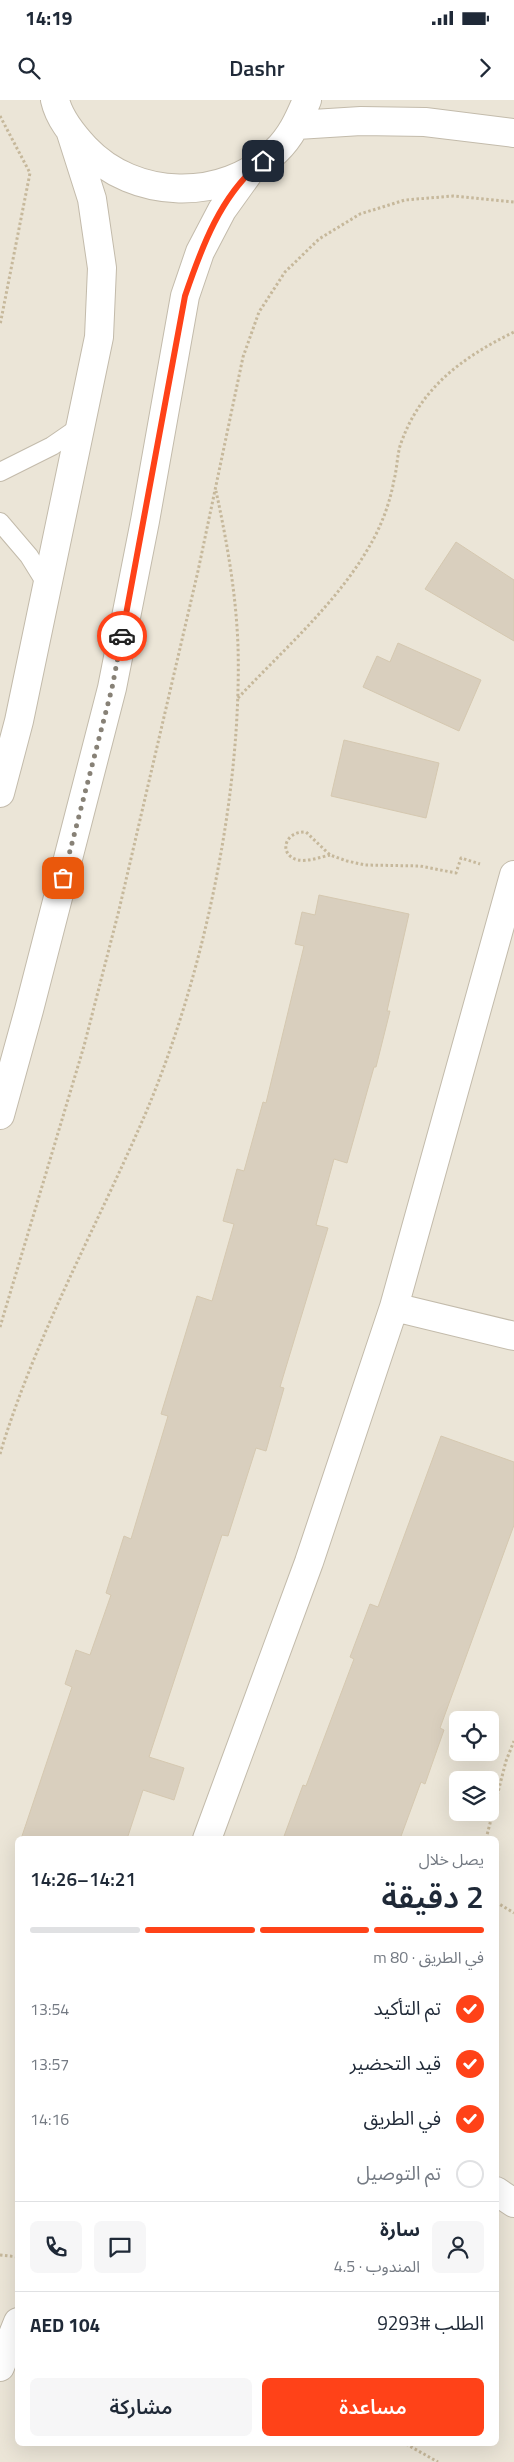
<!DOCTYPE html>
<html lang="ar">
<meta charset="utf-8">
<style>
body{margin:0;font-family:"Titillium Web","Noto Sans Arabic",sans-serif;background:#f6f6f7;color:#1f2937;direction:rtl;height:100vh;display:flex;flex-direction:column;font-size:19px;white-space:nowrap}
*{box-sizing:border-box;margin:0}
p{font-size:16px;color:#747a83}
.icon{flex:none;width:28px;height:28px;fill:none;stroke:currentColor;stroke-width:2;stroke-linecap:round;stroke-linejoin:round}
.map{position:relative;flex:1;overflow:hidden;direction:ltr}
.panel{position:absolute;left:15px;top:1736px;width:484px;height:610px;display:flex;flex-direction:column;background:#fff;border-radius:8px;box-shadow:0 5px 20px #0002;direction:rtl}
.panel>*{flex:none}
.controls{position:absolute;left:449px;top:1611px;display:grid;gap:10px}
.controls a{display:grid;place-items:center;width:50px;height:50px;border-radius:8px;background:#fff;box-shadow:0 5px 20px #0002;font-size:25px}
.pin{position:absolute;display:grid;place-items:center;width:42px;height:42px;color:#fff;margin:-21px;border-radius:10px;box-shadow:0 2px 8px #0006}
.courier{position:absolute;display:grid;place-items:center;width:50px;height:50px;margin:-25px;border:4px solid #ff4218;border-radius:50%;background:#fff;color:#222;box-shadow:0 1px 6px #0007}
.overview em{font-style:normal;font-weight:600}
.overview div{display:flex;flex-direction:column-reverse}
.overview{display:flex;align-items:center;justify-content:space-between;height:85px;padding:0 15px}
h1{font-size:32px;font-weight:600;line-height:38px}
.bar{display:grid;grid-template-columns:repeat(4,1fr);gap:8px 5px;align-content:center;height:60px;padding:0 15px}
.bar i{height:6px;border-radius:4px;background:#e0e1e3}
.bar .active{background:#ff4218}
.bar p{grid-column:span 4}
.line{display:flex;align-items:center;gap:12px;padding:0 15px;border-top:1px solid #e0e1e3}
.line div{flex:1}
.round{display:grid;place-items:center;flex:none;width:52px;height:52px;border-radius:8px;background:#f6f6f7}
ol{padding:0 15px;list-style:none}
li{display:flex;align-items:center;gap:15px;height:55px}
li p{margin-inline-start:auto}
li .icon{padding:5px;border-radius:50%;background:#ff4218;color:#fff;stroke-width:4}
li:last-child{color:#747a83}
li i{width:28px;height:28px;border:2px solid #e0e1e3;border-radius:50%}
.primary-button{display:flex;gap:10px;margin-top:auto;padding:10px 15px}
.primary-button a{flex:1;height:58px;border-radius:8px;background:#ff4218;color:#fff;font-size:20px;font-weight:600;line-height:58px;text-align:center}
.primary-button a+a{background:#f6f6f7;color:#1f2937}
.status{display:flex;justify-content:space-between;align-items:center;height:35px;padding:0 25px;background:#fff;direction:ltr}
.status svg{height:14px;fill:currentColor}
header{display:flex;justify-content:space-between;align-items:center;height:65px;padding:0 15px;background:#fff;font-size:22px;font-weight:600}
.map>svg:first-child{display:block}
.residential{fill:#ebe5d7;fill-rule:evenodd}
.building{fill:#d9cfbe;stroke:#d5c8b0}
.lines{fill:none;stroke-linecap:round;stroke-linejoin:round}
.service-casing{stroke:#c3bbab;stroke-width:20}
.minor-casing{stroke:#c3bbab;stroke-width:30}
.tertiary-casing{stroke:#c3bbab;stroke-width:30}
.path{stroke:#c6b89b;stroke-width:3;stroke-dasharray:2.5 2.5;stroke-linecap:butt}
.service{stroke:#fff;stroke-width:18}
.minor{stroke:#fff;stroke-width:28}
.tertiary{stroke:#fff;stroke-width:28}
.done{stroke:#878176;stroke-width:5;stroke-dasharray:0 9}
.route{stroke:#ff4218;stroke-width:6}
</style>
<div class="status"><b>14:19</b><svg viewBox="0 0 49 12"><path d="M0 12V9h3v3zM5 12V6h3v6zM10 12V3h3v9zM15 12V0h3v12zM26 1h20v11H26zM47 4h2v5h-2z"/></svg></div>
<header><svg class="icon" aria-label="forward" viewBox="0 0 24 24"><path d="M9 5l7 7-7 7"/></svg>Dashr<svg class="icon" aria-label="search" viewBox="0 0 24 24"><circle cx="10" cy="10" r="6"/><path d="M15 15l6 6"/></svg></header>
<div class="map">
<svg width="514" height="2362" viewBox="0 0 514 2362">
<rect width="100%" height="100%" fill="#f6f3ea"/>
<!-- residential -->
<path class="residential" d="M 0,0 L 514,0 L 514,2362 L 0,2362 ZM 458,1620 L 490,1620 L 490,1652 L 458,1652 ZM 458,1680 L 490,1680 L 490,1712 L 458,1712 ZM 18,1739 L 496,1739 L 496,2344 L 18,2344 Z"/>
<!-- building -->
<path class="building" d="M 456,442 L 514,480 L 514,541 L 425,489 Z
M 398,543 L 481,580 L 459,631 L 363,587 L 377,556 L 390,562 Z
M 344,640 L 439,663 L 426,718 L 331,696 Z
M 319,795 L 409,814 L 387,911 L 390,911 L 376,967 L 374,967 L 347,1063 L 334,1059 L 316,1125 L 328,1128 L 280,1287 L 284,1288 L 266,1351 L 256,1348 L 228,1436 L 222,1435 L 149,1657 L 184,1668 L 174,1700 L 143,1690 L 127,1739 L 21,1739 L 72,1587 L 65,1584 L 76,1550 L 90,1555 L 111,1495 L 106,1493 L 124,1436 L 131,1439 L 168,1316 L 161,1314 L 197,1196 L 212,1201 L 234,1124 L 223,1121 L 237,1069 L 244,1071 L 263,1002 L 266,1003 L 304,846 L 295,844 L 302,812 L 315,815 Z
M 441,1336 L 514,1362 L 514,1425 L 440,1628 L 444,1630 L 425,1684 L 421,1682 L 400,1739 L 283,1739 L 303,1685 L 306,1686 L 354,1559 L 350,1557 L 370,1504 L 378,1507 Z"/>
<g class="lines">
<defs>
<path id="service" d="M 0,372 L 52,346 L 81,326
M 0,422 L 29,456 L 47,485"/>
<path id="minor" d="M 394,1207 L 514,1236
M 207,1739 L 309,1462 L 394,1207 L 514,775
M 496,2091 L 514,2103
M 0,2267 L 18,2222"/>
<path id="tertiary" d="M 55,0 C 59,18 72,34 85,48 C 134,100 223,103 276,51 C 291,37 299,19 307,0
M 297,25 L 361,21 L 425,22 L 514,33
M 0,693 L 19,621 L 99,237 L 102,168 L 92,99 L 71,33
M 0,1015 L 29,910 L 112,588 L 145,421 L 185,196 L 200,152 L 222,110 L 250,71"/>
</defs>
<!-- service casing -->
<use href="#service" class="service-casing"/>
<!-- minor casing -->
<use href="#minor" class="minor-casing"/>
<!-- tertiary casing -->
<use href="#tertiary" class="tertiary-casing"/>
<!-- path -->
<path class="path" d="M 0,16 L 30,73 L 0,225
M 238,598 C 283,550 336,504 369,447 C 381,427 390,403 394,380 C 397,369 397,357 400,346 C 419,289 461,258 514,232
M 330,755 C 321,757 307,762 298,760 C 278,755 284,731 306,732 L 330,755 L 347,761 L 365,765 L 420,766 L 456,773 L 461,758 L 480,764
M 0,1227 L 84,946 L 119,810 L 198,471 L 243,257 L 259,212 L 285,172 L 319,139 L 360,114 L 405,100 L 453,96 L 514,102
M 0,1354 C 36,1234 98,1125 147,1010 C 204,874 242,694 238,546 C 236,493 227,442 216,391
M 486,1739 L 506,1661 L 514,1641
M 496,1802 L 514,1813
M 0,2155 L 18,2157
M 406,2344 L 438,2362"/>
<!-- service -->
<use href="#service" class="service"/>
<!-- minor -->
<use href="#minor" class="minor"/>
<!-- tertiary -->
<use href="#tertiary" class="tertiary"/>
</g>
<g class="lines">
<!-- done -->
<path class="done" d="M 63,778 L 112,588 L 122,536"/>
<!-- route -->
<path class="route" d="M 122,536 L 185,196 C 201,149 221,93 263,61"/>
</g>
</svg>
<div class="controls">
<a><svg class="icon" aria-label="locate" viewBox="0 0 24 24"><circle cx="12" cy="12" r="6"/><path d="M12 2v4M12 18v4M2 12h4M18 12h4"/></svg></a>
<a><svg class="icon" aria-label="layers" viewBox="0 0 24 24"><path d="M12 4l9 5-9 5-9-5zM3 14l9 5 9-5"/></svg></a>
</div>
<div class="pin" style="left:63px;top:778px;background:#ea580c"><svg class="icon" aria-label="bag" viewBox="0 0 24 24"><path d="M5 8h14l-1 12H6zM9 8a3 3 0 0 1 6 0"/></svg></div>
<div class="pin" style="left:263px;top:61px;background:#1f2937"><svg class="icon" aria-label="home" viewBox="0 0 24 24"><path d="M3 11l9-7 9 7M6 9v11h12V9"/></svg></div>
<div class="courier" style="left:122px;top:536px"><svg class="icon" aria-label="car" viewBox="0 0 24 24"><path d="M5 17H2v-5l4-1 3-4h7l3 4 3 1v5h-3M9 17h6M6 11h13"/><circle cx="7" cy="17" r="2"/><circle cx="17" cy="17" r="2"/></svg></div>
<section class="panel">
<div class="overview"><div><h1>2 دقيقة</h1><p>يصل خلال</p></div><em>14:21–14:26</em></div>
<div class="bar"><i class="active"></i><i class="active"></i><i class="active"></i><i></i><p>في الطريق · 80 m</p></div>
<ol>
<li><svg class="icon" aria-label="check" viewBox="0 0 24 24"><path d="M5 12l5 5 9-10"/></svg>تم التأكيد<p>13:54</p></li>
<li><svg class="icon" aria-label="check" viewBox="0 0 24 24"><path d="M5 12l5 5 9-10"/></svg>قيد التحضير<p>13:57</p></li>
<li><svg class="icon" aria-label="check" viewBox="0 0 24 24"><path d="M5 12l5 5 9-10"/></svg>في الطريق<p>14:16</p></li>
<li><i></i>تم التوصيل</li>
</ol>
<div class="line" style="height:90px"><a class="round"><svg class="icon" aria-label="person" viewBox="0 0 24 24"><circle cx="12" cy="8" r="4"/><path d="M4 21q1-7 8-7t8 7"/></svg></a><div><b>سارة</b><p>المندوب · 4.5</p></div><a class="round"><svg class="icon" aria-label="chat" viewBox="0 0 24 24"><path d="M4 5h16v11H9l-5 4z"/></svg></a><a class="round"><svg class="icon" aria-label="phone" viewBox="0 0 24 24"><path d="M5 4h4l2 5-3 2q2 4 5 5l2-3 5 2v4C11 20 4 13 5 4z"/></svg></a></div>
<div class="line" style="height:65px"><div>الطلب #9293</div><b>AED 104</b></div>
<div class="primary-button"><a>مساعدة</a><a>مشاركة</a></div>
</section>
</div>
